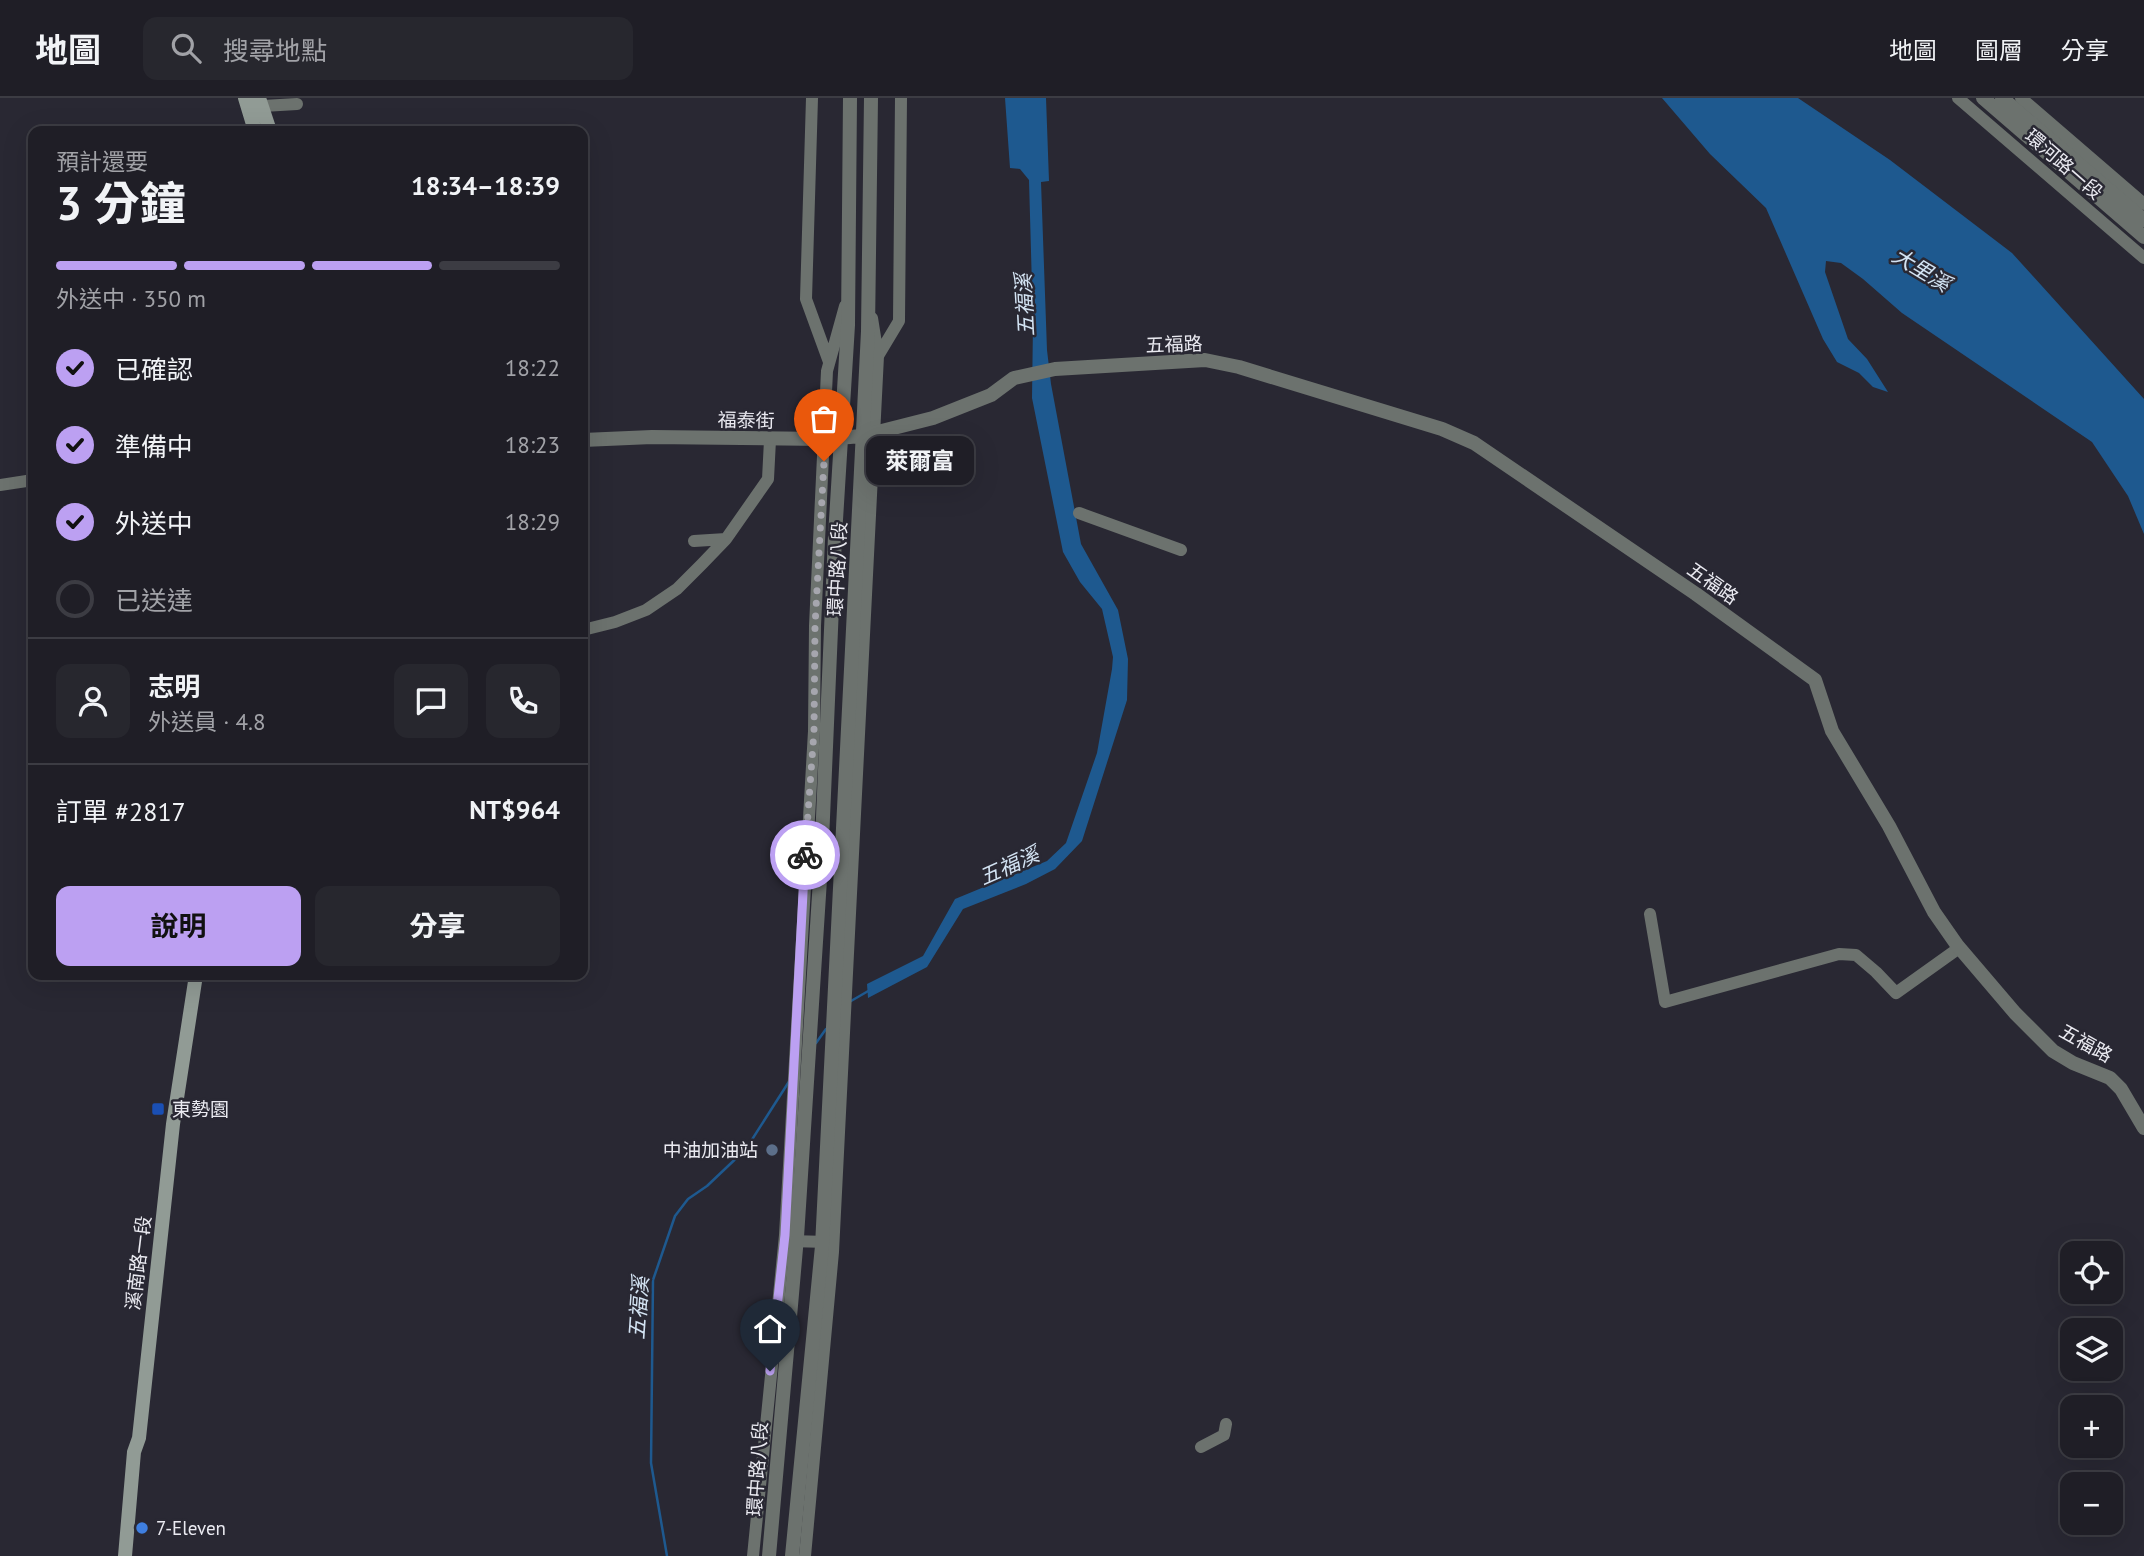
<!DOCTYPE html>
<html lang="zh-TW">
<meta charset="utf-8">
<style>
body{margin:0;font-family:"PT Sans","Noto Sans TC",sans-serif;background:#27272e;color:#f1f3f6;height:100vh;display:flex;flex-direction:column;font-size:26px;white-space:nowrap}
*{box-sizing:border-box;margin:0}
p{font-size:23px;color:#a1a2a7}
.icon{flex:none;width:38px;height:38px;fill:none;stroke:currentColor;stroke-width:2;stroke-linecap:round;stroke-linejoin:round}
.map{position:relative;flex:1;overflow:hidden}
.sheet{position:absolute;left:28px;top:28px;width:560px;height:854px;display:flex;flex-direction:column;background:#1f1e26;border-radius:14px;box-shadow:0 7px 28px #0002,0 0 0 2px #3c3c43}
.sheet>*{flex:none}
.fabs{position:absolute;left:2060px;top:1143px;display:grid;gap:14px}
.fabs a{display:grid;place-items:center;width:63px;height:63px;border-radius:14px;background:#1f1e26;box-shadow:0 7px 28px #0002,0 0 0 2px #3c3c43;font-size:35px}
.pin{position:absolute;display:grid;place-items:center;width:60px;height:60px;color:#fff;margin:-72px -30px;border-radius:50% 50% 50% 0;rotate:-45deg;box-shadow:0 0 7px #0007}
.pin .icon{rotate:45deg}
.courier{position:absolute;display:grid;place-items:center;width:70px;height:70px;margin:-35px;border:5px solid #bca0f2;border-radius:50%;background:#fff;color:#222;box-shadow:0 2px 9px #0007}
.bubble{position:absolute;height:49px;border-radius:14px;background:#1f1e26;box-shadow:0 7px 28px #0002,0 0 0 2px #3c3c43;font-size:23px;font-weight:700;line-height:49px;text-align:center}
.summary em{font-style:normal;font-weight:700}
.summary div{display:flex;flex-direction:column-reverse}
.summary{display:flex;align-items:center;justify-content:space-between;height:119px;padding:0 28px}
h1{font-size:46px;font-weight:700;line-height:52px}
.bar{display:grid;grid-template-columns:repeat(4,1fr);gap:10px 7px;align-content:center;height:84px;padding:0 28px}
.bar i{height:9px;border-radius:5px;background:#3c3c43}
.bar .active{background:#bca0f2}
.bar p{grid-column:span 4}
.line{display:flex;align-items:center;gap:18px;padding:0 28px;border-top:2px solid #3c3c43}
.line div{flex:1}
.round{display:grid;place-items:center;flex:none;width:74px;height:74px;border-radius:14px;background:#27272e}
ol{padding:0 28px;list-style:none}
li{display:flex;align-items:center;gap:21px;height:77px}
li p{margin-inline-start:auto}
li .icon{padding:7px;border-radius:50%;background:#bca0f2;color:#111;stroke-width:4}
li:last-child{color:#a1a2a7}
li i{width:38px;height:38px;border:4px solid #3c3c43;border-radius:50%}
.primary-button{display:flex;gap:14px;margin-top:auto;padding:14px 28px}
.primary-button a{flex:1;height:80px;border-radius:14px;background:#bca0f2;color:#111;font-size:28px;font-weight:700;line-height:80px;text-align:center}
.primary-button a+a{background:#27272e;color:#f1f3f6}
header{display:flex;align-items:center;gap:42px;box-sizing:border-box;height:98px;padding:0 35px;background:#1f1e26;border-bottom:2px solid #3c3c43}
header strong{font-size:33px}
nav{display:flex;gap:38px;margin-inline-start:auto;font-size:24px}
.search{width:490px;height:63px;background:#27272e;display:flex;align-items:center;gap:18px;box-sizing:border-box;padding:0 24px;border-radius:14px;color:#a1a2a7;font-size:26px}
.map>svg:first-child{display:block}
.water{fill:#1e598f}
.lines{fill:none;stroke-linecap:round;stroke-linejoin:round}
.stream{stroke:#1e598f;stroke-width:2.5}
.minor{stroke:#6c726e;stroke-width:12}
.tertiary{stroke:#6c726e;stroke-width:14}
.secondary{stroke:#919b95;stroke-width:14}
.done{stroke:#a6a6ae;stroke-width:7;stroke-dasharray:0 12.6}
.route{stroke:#bca0f2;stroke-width:9}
.transit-dot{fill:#1a4fb4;stroke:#292833;stroke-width:2.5}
.service-dot{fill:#5c6f8a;stroke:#292833;stroke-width:2.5}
.shop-dot{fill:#3f7fe0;stroke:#292833;stroke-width:2.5}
.labels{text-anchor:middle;stroke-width:5;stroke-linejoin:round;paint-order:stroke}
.street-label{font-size:19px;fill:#eaeaf1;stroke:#292833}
.poi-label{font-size:19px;fill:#eaeaf1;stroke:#292833;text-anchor:start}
.water-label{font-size:21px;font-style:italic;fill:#d3e3f3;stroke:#292833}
</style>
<header>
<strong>地圖</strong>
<div class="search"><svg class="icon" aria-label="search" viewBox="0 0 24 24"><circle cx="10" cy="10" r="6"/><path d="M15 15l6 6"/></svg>搜尋地點</div>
<nav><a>地圖</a><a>圖層</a><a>分享</a></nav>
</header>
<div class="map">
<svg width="2144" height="1458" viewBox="0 0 2144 1458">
<rect width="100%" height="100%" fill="#292833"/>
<!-- water -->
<path class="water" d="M 1005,0 L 1046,0 L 1049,83 L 1041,84 L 1047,252 L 1051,286 L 1081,446 L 1118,512 L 1128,561 L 1127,602 L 1082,743 L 1055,771 L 1026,786 L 963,811 L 927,869 L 868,900 L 867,886 L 923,858 L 955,801 L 1047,763 L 1066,745 L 1097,655 L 1112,571 L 1113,559 L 1102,511 L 1080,484 L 1063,454 L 1032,300 L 1033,225 L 1029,82 L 1020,71 L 1010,70 Z
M 1662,0 L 1798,0 L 1890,62 L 2012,155 L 2144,301 L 2144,436 L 2128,398 L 2092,344 L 1902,215 L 1863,181 L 1841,165 L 1826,163 L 1825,174 L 1848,241 L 1867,261 L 1888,294 L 1873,289 L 1859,275 L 1837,264 L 1823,241 L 1766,110 L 1710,56 Z"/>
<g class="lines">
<!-- stream -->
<path class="stream" d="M 851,903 L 870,892
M 816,945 L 826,931
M 667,1458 L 651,1365 L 653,1182 L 675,1118 L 688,1101 L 707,1088 L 746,1051 L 790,982"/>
<!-- minor -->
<path class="minor" d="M 812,0 L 806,201 L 829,264
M 1958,0 L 2144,160
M 2021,0 L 2144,106
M 263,8 L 297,6
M 878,258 L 899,223 L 901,0
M 0,387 L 33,382
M 1079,415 L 1181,452
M 694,443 L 726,441
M 583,532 L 615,524 L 646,512 L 677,491 L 702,466 L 726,441 L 768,381 L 770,342
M 1650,816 L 1665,904 L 1839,856 L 1856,857 L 1876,874 L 1896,895 L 1959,850
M 788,1143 L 829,1144
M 1201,1349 L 1224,1337 L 1226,1326
M 753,1458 L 785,1137 L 814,633 L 815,528 L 827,273 L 845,208
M 805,1458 L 833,1154 L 878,258 L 872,220"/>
<!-- tertiary -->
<path class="tertiary" d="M 1983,0 L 2144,139
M 2002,0 L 2144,122
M 583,342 L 652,339 L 825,341 L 862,338 L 933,320 L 991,297 L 1014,280 L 1055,271 L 1205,262 L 1239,269 L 1442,331 L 1474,345 L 1696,496 L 1815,582 L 1832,633 L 1889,728 L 1934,814 L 1957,847 L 2015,915 L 2053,953 L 2073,965 L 2110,980 L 2121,991 L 2144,1030
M 769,1458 L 797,1139 L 821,766 L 835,438 L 848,227 L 850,0
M 792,1458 L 822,1148 L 868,233 L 871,0"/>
<!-- secondary -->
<path class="secondary" d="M 245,0 L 255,33
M 259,0 L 270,33
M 125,1458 L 134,1354 L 139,1340 L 173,1026 L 196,877"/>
</g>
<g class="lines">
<!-- done -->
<path class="done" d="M 805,757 L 814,633 L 815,528 L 824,363"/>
<!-- route -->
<path class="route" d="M 770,1273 L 785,1137 L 805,757"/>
</g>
<!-- markers -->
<rect class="transit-dot" x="151" y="1004" width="14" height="14" rx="3.5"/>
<circle class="service-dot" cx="772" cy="1052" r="7"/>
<circle class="shop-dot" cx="142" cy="1430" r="7"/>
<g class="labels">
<!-- street labels -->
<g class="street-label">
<text transform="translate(2064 66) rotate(41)" y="7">環河路一段</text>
<text transform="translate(1174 246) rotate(-2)" y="7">五福路</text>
<text transform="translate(746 322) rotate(1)" y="7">福泰街</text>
<text transform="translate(837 471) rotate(-87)" y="7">環中路八段</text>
<text transform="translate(1713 485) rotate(35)" y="7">五福路</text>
<text transform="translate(2086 945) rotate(29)" y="7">五福路</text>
<text transform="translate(138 1165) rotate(-83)" y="7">溪南路一段</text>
<text transform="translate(757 1371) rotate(-86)" y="7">環中路八段</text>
</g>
<!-- poi labels -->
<g class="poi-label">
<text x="172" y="1018">東勢園</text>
<text x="758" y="1059" text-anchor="end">中油加油站</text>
<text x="156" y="1437">7-Eleven</text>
</g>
<!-- water labels -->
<g class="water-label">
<text transform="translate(1921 172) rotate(31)" y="7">大里溪</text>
<text transform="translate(1025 207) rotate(-93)" y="7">五福溪</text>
<text transform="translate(1009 768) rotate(-24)" y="7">五福溪</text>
<text transform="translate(639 1210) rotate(-86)" y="7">五福溪</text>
</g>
</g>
</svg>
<div class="fabs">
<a><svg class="icon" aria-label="locate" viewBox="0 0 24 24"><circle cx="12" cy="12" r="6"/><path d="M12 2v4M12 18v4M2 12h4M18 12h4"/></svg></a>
<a><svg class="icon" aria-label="layers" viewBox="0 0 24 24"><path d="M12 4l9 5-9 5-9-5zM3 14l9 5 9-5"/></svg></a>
<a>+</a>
<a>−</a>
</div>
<div class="pin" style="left:824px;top:363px;background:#ea580c"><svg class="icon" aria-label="bag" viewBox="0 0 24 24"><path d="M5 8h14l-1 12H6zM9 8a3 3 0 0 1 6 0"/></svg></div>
<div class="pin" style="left:770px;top:1273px;background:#1f2937"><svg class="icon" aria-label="home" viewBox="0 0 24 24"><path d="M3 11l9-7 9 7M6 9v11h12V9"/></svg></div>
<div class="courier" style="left:805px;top:757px"><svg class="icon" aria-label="bike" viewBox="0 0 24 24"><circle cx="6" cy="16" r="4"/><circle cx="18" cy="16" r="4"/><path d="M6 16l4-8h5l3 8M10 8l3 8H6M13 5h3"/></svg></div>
<div class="bubble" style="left:866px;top:338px;width:108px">萊爾富</div>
<section class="sheet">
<div class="summary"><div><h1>3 分鐘</h1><p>預計還要</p></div><em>18:34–18:39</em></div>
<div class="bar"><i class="active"></i><i class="active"></i><i class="active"></i><i></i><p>外送中 · 350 m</p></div>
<ol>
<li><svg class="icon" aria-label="check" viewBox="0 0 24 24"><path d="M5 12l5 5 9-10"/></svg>已確認<p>18:22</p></li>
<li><svg class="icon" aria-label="check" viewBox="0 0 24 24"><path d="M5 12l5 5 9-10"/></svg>準備中<p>18:23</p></li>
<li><svg class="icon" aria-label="check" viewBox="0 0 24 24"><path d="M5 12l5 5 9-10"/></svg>外送中<p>18:29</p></li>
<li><i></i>已送達</li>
</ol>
<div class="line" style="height:126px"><a class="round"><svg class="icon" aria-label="person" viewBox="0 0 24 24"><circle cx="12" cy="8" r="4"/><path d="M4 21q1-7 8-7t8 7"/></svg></a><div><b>志明</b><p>外送員 · 4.8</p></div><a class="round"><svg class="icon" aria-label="chat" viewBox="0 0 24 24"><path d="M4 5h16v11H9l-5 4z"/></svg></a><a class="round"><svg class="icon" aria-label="phone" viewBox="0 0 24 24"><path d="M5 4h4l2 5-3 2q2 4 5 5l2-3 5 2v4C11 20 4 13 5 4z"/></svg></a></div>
<div class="line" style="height:91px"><div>訂單 #2817</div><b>NT$964</b></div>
<div class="primary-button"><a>說明</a><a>分享</a></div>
</section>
</div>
